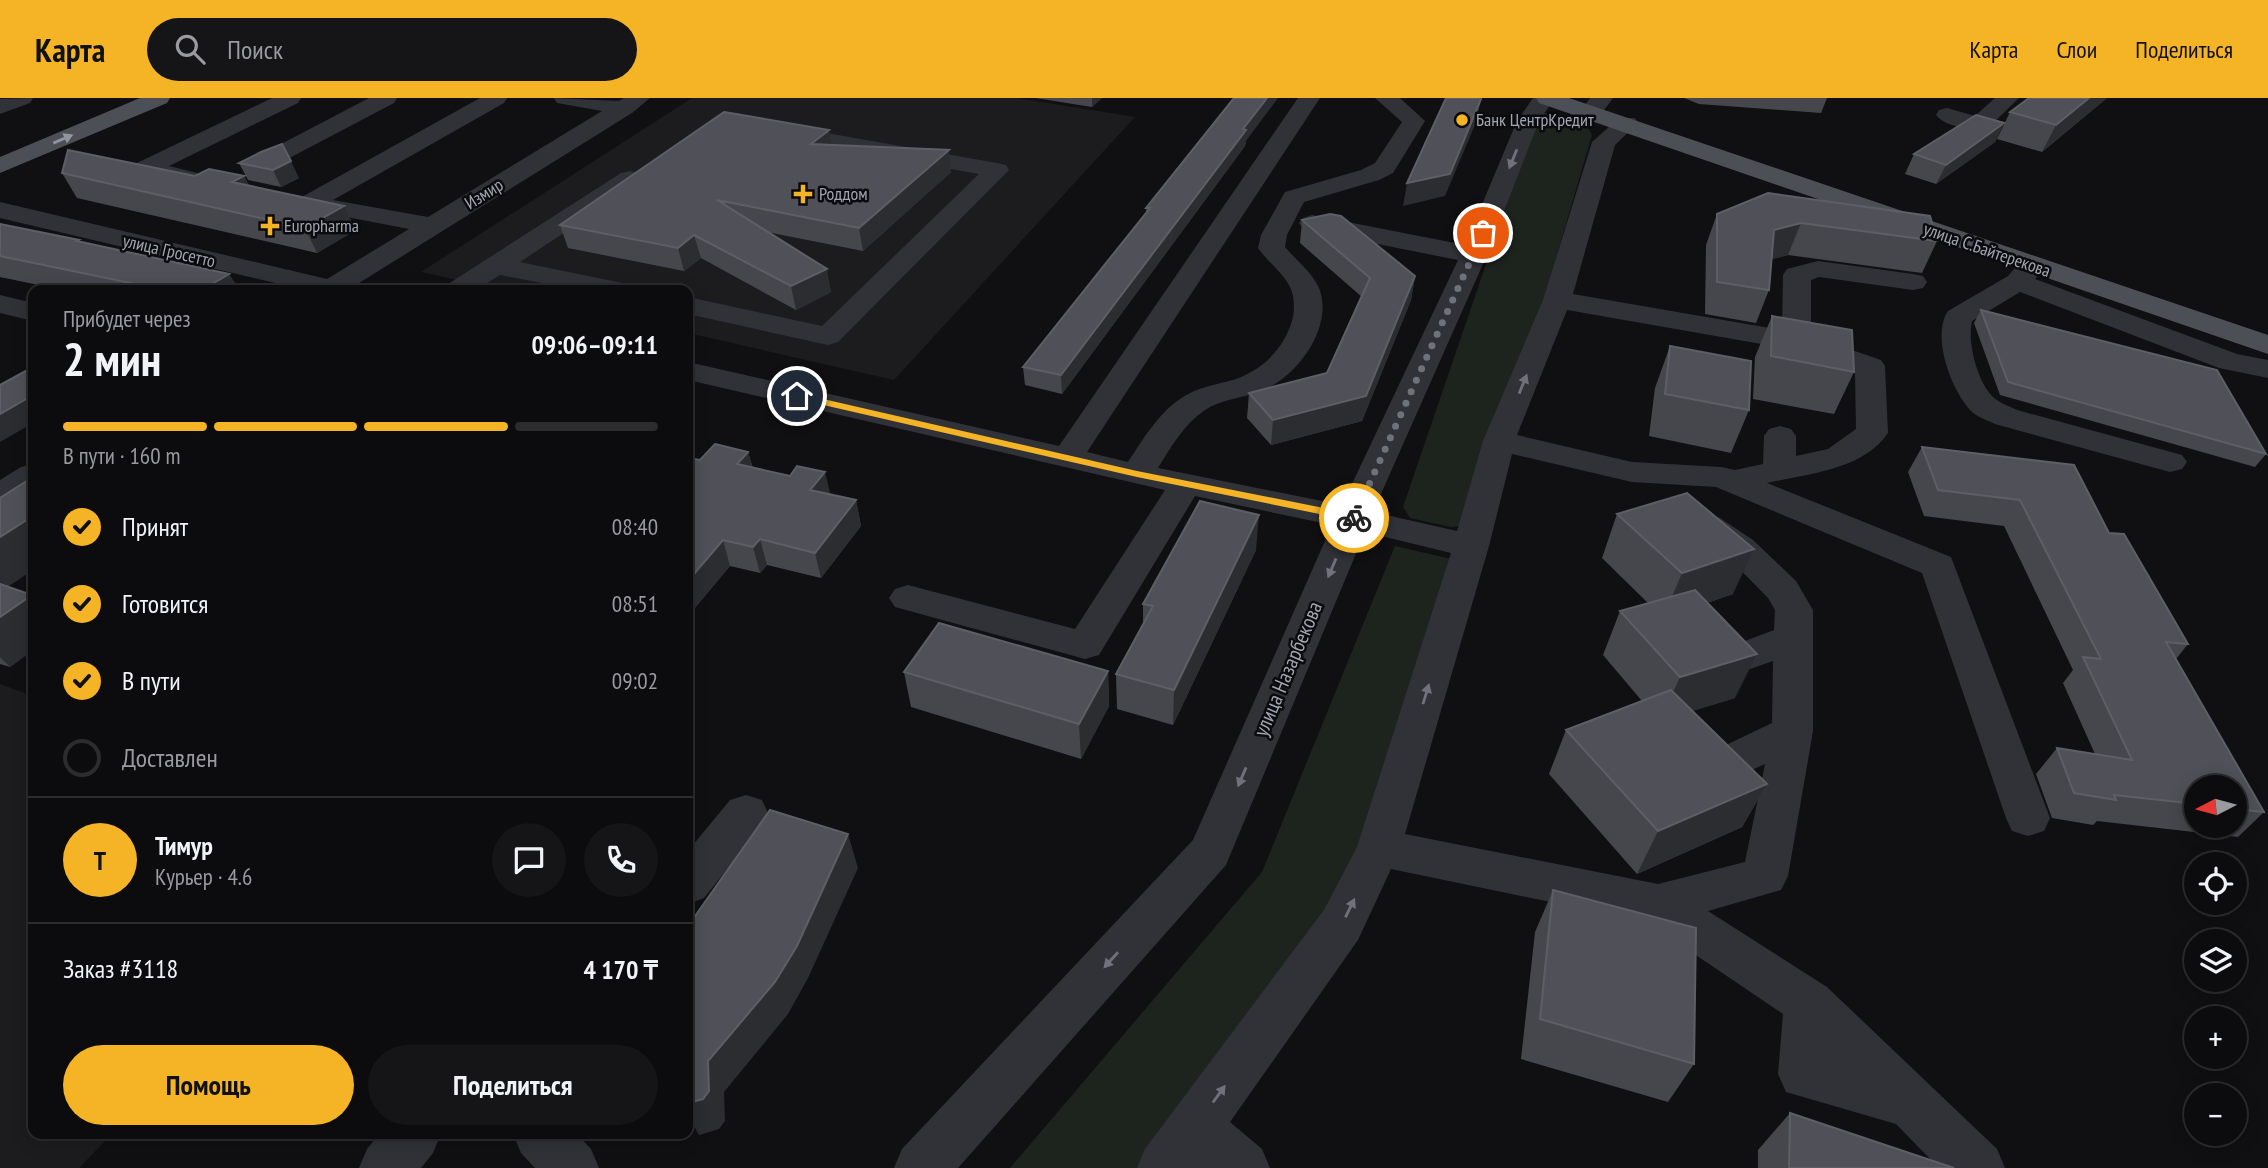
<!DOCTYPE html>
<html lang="ru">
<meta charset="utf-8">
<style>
body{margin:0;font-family:"PT Sans Narrow",sans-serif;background:#151517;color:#f1f3f6;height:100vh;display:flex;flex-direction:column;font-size:26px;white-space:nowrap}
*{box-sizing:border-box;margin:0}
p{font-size:23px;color:#9a9b9e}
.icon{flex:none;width:38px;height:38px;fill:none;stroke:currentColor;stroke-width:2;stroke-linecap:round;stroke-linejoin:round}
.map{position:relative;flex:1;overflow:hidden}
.panel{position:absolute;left:28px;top:187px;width:665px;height:854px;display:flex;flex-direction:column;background:#0c0c0e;border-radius:14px;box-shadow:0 4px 18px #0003,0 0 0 2px #2c2c2e}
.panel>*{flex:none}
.needle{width:46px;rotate:264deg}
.fabs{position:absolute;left:2184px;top:677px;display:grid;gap:14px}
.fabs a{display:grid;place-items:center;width:63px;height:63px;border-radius:50%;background:#0c0c0e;box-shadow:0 4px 18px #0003,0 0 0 2px #2c2c2e;font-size:35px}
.pin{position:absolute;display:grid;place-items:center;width:60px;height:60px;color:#fff;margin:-30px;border:4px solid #fff;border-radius:50%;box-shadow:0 2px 7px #0007}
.courier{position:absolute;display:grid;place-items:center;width:70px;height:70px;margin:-35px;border:5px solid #f5b425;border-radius:50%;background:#fff;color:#222;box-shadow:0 2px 9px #0007}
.head em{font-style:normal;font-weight:800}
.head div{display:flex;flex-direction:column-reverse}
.head{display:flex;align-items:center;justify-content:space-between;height:119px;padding:0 35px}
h1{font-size:46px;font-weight:800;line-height:52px}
.bar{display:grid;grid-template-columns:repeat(4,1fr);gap:10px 7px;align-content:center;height:84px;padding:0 35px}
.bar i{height:9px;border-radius:5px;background:#2c2c2e}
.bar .current{background:#f5b425}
.bar p{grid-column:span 4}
.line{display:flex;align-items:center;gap:18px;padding:0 35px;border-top:2px solid #2c2c2e}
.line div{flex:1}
.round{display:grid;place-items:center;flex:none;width:74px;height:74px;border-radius:37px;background:#151517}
ol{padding:0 35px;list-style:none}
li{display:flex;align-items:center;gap:21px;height:77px}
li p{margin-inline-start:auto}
li .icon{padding:7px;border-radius:50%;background:#f5b425;color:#111;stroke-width:4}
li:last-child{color:#9a9b9e}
li i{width:38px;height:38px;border:4px solid #2c2c2e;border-radius:50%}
.action{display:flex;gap:14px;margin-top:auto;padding:14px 35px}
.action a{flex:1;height:80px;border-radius:42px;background:#f5b425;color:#111;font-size:28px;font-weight:800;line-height:80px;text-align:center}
.action a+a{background:#151517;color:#f1f3f6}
header{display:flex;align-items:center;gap:42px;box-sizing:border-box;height:98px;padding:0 35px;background:#f5b425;color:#111}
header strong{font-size:33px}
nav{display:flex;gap:38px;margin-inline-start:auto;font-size:24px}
.search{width:490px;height:63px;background:#151517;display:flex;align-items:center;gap:18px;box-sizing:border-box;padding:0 24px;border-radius:38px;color:#9a9b9e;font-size:26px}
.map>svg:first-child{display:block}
.built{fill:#1c1c1f}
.green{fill:#1d241e}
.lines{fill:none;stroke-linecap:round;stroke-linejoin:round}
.minor{fill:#313237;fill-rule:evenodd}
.major{fill:#4d4f56;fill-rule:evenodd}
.wall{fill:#46474d;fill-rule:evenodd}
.shaded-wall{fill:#2c2d31}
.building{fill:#505158;stroke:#5c5f66;stroke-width:2}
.oneway{fill:#9095a0}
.oneway2{fill:#6f727b}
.route{fill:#f5b425}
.done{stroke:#6e727b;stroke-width:7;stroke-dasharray:0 12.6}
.poi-dot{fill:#f5b425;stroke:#0b0b0d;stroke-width:2.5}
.labels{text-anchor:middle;stroke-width:5;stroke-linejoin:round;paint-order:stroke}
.far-poi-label{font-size:18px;fill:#a1a6b3;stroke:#0b0b0d;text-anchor:start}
.far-street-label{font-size:18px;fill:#a1a6b3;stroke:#0b0b0d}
.street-label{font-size:21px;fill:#a1a6b3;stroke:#0b0b0d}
</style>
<header>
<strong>Карта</strong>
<div class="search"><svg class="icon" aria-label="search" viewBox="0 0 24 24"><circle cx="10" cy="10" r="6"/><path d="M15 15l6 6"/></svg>Поиск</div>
<nav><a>Карта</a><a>Слои</a><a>Поделиться</a></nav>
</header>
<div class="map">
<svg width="2268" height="1070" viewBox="0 0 2268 1070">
<rect width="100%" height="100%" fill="#101012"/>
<!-- built -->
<path class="built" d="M 692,0 L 1017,0 L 1135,19 L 894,282 L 688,235 L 688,192 L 502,192 L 421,174 Z
M 0,586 L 33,598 L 33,1036 L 112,1036 L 79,1070 L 0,1070 Z"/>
<!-- green -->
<path class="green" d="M 1544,15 C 1563,15 1583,18 1592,37 L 1478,426 L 1451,429 L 1410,420 L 1403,409 L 1537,17 Z
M 1395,448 L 1460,463 L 1357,824 L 1160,1070 L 1010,1070 L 1262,774 Z"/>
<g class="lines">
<!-- minor -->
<path class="minor" d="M 33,0 L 30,5 L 0,16 L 0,1 Z
M 272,0 L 301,0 L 298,5 L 169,68 L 201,76 L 204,81 L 201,86 C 182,91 156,80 137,75 L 134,70 L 137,65 Z
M 369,0 L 397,0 L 394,5 L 278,66 L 270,68 L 262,66 L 258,61 L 262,56 Z
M 480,0 L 507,0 L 504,5 L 333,102 L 428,119 L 602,13 L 557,5 L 554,0 L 619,3 L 624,0 L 650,0 L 632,15 L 351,190 L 352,192 L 305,192 L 0,120 L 0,104 L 327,181 L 409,131 L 300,110 L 296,105 L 300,100 Z
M 1298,0 L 1320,0 L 1087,354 L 1128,364 C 1144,340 1159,314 1183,299 C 1197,290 1213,287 1229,283 C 1259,275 1283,253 1292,223 C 1295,212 1295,197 1289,187 C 1281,173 1267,163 1258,150 L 1261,137 L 1285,94 L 1361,72 L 1375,65 L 1402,24 L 1375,0 L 1400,0 L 1425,23 L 1393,75 L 1379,82 L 1304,104 L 1287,137 L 1285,149 C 1296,162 1312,174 1319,190 C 1334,228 1299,276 1266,291 C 1246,300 1223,300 1205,312 C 1184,326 1171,349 1158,370 L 1342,407 L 1458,162 L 1312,133 L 1303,130 L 1299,125 L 1303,120 L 1312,117 L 1465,147 L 1517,23 L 1533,0 L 1555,0 L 1539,23 L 1487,157 L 1373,414 L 1457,433 L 1483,343 L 1543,202 L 1592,44 L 1619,20 L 1635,20 L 1638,25 L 1615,47 L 1573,196 L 1782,232 L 1783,177 L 1787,171 L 1818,163 L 1913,176 L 1923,178 L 1927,184 L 1923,190 L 1913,192 L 1819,179 L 1811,182 L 1811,238 L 1881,262 L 1885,268 L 1888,335 C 1863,372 1807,376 1767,385 L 1951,459 L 2050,720 L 2044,733 L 2028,738 L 2012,733 L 2006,720 L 1922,475 L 1716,389 L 1632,384 L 1512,356 L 1489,448 L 1405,736 L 1658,786 L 1745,764 L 1765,666 L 1714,689 L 1699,684 L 1693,672 L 1699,660 L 1772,625 L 1773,563 L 1730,578 L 1716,574 L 1710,564 L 1716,554 L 1774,532 L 1775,512 L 1768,500 L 1727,458 L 1696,436 L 1690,428 L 1696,420 L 1708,417 L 1720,420 L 1753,442 L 1796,483 L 1813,512 L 1813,633 L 1788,778 L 1781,792 L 1708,813 L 1827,889 L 1997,1051 L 2005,1070 L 1939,1070 L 1896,1026 L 1786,994 L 1778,976 L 1783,916 L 1647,824 L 1391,771 L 1358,842 L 1230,1024 L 1262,1051 L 1270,1070 L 1137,1070 L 1145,1051 L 1324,812 L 1357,749 L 1451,455 L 1365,434 L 1226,767 L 958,1070 L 894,1070 L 902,1051 L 1193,742 L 1332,427 L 1195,398 L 1099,557 L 1085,561 L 895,509 L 889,500 L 895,491 L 908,487 L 1075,531 L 1165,392 L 688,282 L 688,264 L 1059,348 ZM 1567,212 L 1790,251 L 1855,273 L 1856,331 L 1828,351 L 1796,358 L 1796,338 L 1791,331 L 1780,328 L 1769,331 L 1764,338 L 1763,366 L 1735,372 L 1721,369 L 1632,364 L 1517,337 Z
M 1590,0 L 1613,0 C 1604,12 1599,23 1583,19 L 1580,14 Z
M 1995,0 L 2019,0 L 1987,31 C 1974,34 1944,28 1936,17 L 1939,12 L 1947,10 L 1975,18 Z
M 781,27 L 997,65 L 1006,67 L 1009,72 L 838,244 L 828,247 L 688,216 L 688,199 L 822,228 L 979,76 L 773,39 L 769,34 L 773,29 Z
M 630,73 L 639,75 L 642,80 L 639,85 L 520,164 L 627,186 L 631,192 L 578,192 L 500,177 L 476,192 L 444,192 L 448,186 L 621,75 Z
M 2032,160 L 2042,162 L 2046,168 L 2035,181 L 2237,256 L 2268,262 L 2268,280 L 2219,270 L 2020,194 L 1972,223 C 1967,244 1977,282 1992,298 C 1999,305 2009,308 2017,312 L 2182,357 L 2187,364 L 2182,371 L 2170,374 L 1995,326 C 1987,322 1977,319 1971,313 C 1951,292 1931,238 1948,213 L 2008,178 L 2022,162 Z
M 0,197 L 33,205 L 33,223 L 0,215 Z
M 33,366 L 33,391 L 12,405 L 0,408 L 0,382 L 21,369 Z
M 746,697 L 762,702 L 768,715 L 762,728 L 704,800 L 688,806 L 688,753 L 730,702 Z
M 379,1036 L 441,1036 L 433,1055 L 421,1070 L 359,1070 L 367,1051 Z
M 513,1036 L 577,1036 L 591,1051 L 599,1070 L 535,1070 L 521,1055 Z"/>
<!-- major -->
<path class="major" d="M 140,0 L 170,0 L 167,5 L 0,75 L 0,59 Z
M 1536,0 L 1569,0 L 2268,237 L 2268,256 L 1539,5 Z"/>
</g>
<!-- wall -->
<path class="wall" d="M 1035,0 L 1102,0 L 1092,9 Z
M 1684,0 L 1827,0 L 1821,15 L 1699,6 Z
M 2029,0 L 2107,0 L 2042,54 L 1997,41 L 2010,14 Z
M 2004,25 L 1995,44 L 1936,86 L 1905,76 L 1914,56 Z
M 1246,43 L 1245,48 L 1062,296 L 1025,287 L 1023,269 L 1146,117 L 1146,110 Z
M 831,47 L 951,74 L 863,153 L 767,134 L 831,194 L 796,212 L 701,160 L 684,173 L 568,150 L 560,127 Z
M 261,54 L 299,80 L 281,89 L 248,82 L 239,65 Z
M 62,75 L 244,78 L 249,88 L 356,132 L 317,155 L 77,100 Z
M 1768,95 L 1937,143 L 1922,175 L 1788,157 L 1772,161 L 1769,192 L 1756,225 L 1705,216 L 1706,147 L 1717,116 Z
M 1302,122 L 1415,178 L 1411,202 L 1362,323 L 1271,347 L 1247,320 L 1249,295 L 1327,275 L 1362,199 L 1300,145 Z
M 0,126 L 79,142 L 81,144 L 229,176 L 239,192 L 63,192 L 0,179 Z
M 1981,212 L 2266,356 L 2255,369 L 2000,297 L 1974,225 Z
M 1772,218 L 1854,274 L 1834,316 L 1753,301 L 1755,259 Z
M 1670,248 L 1749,312 L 1731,355 L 1649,338 L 1655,290 Z
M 1922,349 L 2109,435 L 2188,546 L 2176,561 L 2264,714 L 2238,739 L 2097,723 L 2093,727 L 2052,720 L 2036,676 L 2057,650 L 2095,656 L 2063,585 L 2073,572 L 2004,428 L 1924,418 L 1908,374 ZM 2196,690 L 2235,690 L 2235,728 L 2196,728 Z
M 748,354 L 753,370 L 830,397 L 856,402 L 861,428 L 821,480 L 767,467 L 760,475 L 730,468 L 689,517 L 688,517 L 688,360 L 700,362 Z
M 0,400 L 8,489 L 33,498 L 33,552 L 10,569 L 0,566 Z
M 1617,416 L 1733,496 L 1707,505 L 1735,600 L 1692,613 L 1767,686 L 1742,729 L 1637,776 L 1549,676 L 1566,632 L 1642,603 L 1603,557 L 1620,513 L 1648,505 L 1602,460 Z
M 1256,452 L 1173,627 L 1117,611 L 1116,576 L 1143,526 L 1143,506 Z
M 1108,573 L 1109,608 L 1081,661 L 911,609 L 904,574 Z
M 1553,792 L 1694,966 L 1668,1004 L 1521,961 L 1535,834 Z
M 1790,1015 L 1954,1070 L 1758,1070 L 1758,1052 Z"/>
<!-- shaded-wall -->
<path class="shaded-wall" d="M 1092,0 L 1102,0 L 1092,9 Z
M 1267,0 L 1278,0 L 1246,43 L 1245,48 L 1062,296 L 1061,277 Z
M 2089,0 L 2107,0 L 2042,54 L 2056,27 Z
M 1481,1 L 1477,22 L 1445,98 L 1403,108 L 1407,85 Z
M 2004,25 L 1995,44 L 1936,86 L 1946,67 Z
M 829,32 L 833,53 L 811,46 Z
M 949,52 L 951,74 L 863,153 L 859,130 Z
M 291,63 L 299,80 L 281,89 L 273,72 Z
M 244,78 L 257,102 L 232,84 Z
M 344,108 L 356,132 L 317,155 L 305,130 Z
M 1801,125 L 1788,157 L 1762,164 L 1774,132 Z
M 694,137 L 701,160 L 684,173 L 678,150 Z
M 827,171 L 831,194 L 796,212 L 791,188 Z
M 229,176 L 239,192 L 202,192 Z
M 1415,178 L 1411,202 L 1362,323 L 1271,347 L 1273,322 L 1366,298 Z
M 33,297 L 33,325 L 0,344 L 0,316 Z
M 748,354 L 755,379 L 737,366 Z
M 825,374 L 831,399 L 810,392 Z
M 856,402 L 861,428 L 821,480 L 815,455 Z
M 1259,417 L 1256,452 L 1173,627 L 1174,592 Z
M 33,418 L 33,472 L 0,494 L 0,439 Z
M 760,441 L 767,467 L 760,475 L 753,449 Z
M 723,442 L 730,468 L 689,517 L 688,513 L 688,483 Z
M 1754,451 L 1733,496 L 1663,520 L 1682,475 Z
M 32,497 L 33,498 L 33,552 L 10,569 L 0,559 L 0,519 Z
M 1757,556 L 1735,600 L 1660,623 L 1680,579 Z
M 1108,573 L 1109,608 L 1081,661 L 1079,626 Z
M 1767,686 L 1742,729 L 1637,776 L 1658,733 Z
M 848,736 L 858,770 L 808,880 L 788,916 L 724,994 L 725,1023 L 719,1031 L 699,1037 L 688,1018 L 688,1005 L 708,963 Z"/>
<!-- building -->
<path class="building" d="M 1234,0 L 1267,0 L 1243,31 L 1246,32 L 1061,277 L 1023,269 L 1150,110 L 1146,110 Z
M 1446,0 L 1479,0 L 1481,1 L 1450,76 L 1407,85 Z
M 2029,0 L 2089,0 L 2056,27 L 2010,14 Z
M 724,14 L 829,32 L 811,46 L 949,52 L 859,130 L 717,102 L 827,171 L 791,188 L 694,137 L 678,150 L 560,127 Z
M 1976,17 L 2004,25 L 1946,67 L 1914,56 Z
M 282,46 L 291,63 L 273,72 L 239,65 L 261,54 Z
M 68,52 L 195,78 L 209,71 L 244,78 L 232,84 L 344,108 L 305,130 L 62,75 Z
M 1768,95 L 1930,118 L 1937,143 L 1801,125 L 1774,132 L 1769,192 L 1717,184 L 1717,116 Z
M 1330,116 L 1341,118 L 1415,178 L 1366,298 L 1273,322 L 1249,295 L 1327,275 L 1370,180 L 1302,122 Z
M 0,126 L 79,142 L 77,143 L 229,176 L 202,192 L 164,192 L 0,158 Z
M 1981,212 L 2217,272 L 2266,356 L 2008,284 Z
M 1772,218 L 1852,232 L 1854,274 L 1771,258 Z
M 1670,248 L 1751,263 L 1749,312 L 1665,296 Z
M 33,269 L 33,297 L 0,316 L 0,287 Z
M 715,346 L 748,354 L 737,366 L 790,378 L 797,368 L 825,374 L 810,392 L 856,402 L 815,455 L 760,441 L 753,449 L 723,442 L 688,483 L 688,360 L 700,362 Z
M 1922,349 L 2074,367 L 2109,435 L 2124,436 L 2188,546 L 2166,544 L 2264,714 L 2235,711 L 2235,690 L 2196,690 L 2196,706 L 2114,697 L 2116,702 L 2074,695 L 2057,650 L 2132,662 L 2083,559 L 2101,561 L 2020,402 L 1938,392 Z
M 33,379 L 33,418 L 0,439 L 0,400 Z
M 1687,395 L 1754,451 L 1682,475 L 1617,416 Z
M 1200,403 L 1259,417 L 1174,592 L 1116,576 L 1153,508 L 1143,506 Z
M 0,486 L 32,497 L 0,519 Z
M 1695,492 L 1757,556 L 1680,579 L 1620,513 Z
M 939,525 L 1108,573 L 1079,626 L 904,574 Z
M 1671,592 L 1767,686 L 1658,733 L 1566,632 Z
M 770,712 L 848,736 L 797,848 L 775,884 L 708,963 L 709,993 L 703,1001 L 688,1005 L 688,828 Z
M 1553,792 L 1696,830 L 1694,966 L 1540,921 Z
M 1790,1015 L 1954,1070 L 1789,1070 Z"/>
<!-- one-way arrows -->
<defs><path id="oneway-solid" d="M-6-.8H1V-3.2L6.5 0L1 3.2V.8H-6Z" transform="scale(1.75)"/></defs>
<use class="oneway" href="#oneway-solid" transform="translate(63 41) rotate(-23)"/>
<g class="oneway2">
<use href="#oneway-solid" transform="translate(1513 61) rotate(112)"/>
<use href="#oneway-solid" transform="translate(1523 286) rotate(-68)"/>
<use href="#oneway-solid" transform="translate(1332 470) rotate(113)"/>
<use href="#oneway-solid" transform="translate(1426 596) rotate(-73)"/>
<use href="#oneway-solid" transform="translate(1242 679) rotate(113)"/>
<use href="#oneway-solid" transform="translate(1350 810) rotate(-64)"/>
<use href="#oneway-solid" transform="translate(1111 862) rotate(132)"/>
<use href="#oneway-solid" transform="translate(1219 996) rotate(-54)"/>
</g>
<!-- route -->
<path class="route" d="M 797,295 L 1137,373 L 1354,416 L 1359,420 L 1354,423 L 1137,379 L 793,300 L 792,298 Z"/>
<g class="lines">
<!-- done -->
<path class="done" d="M 1354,420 L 1483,135"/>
</g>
<!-- markers -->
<g class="poi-dot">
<circle cx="1462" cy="22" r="7"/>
<path d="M799.5 85.5h7v7h7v7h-7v7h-7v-7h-7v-7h7z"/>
<path d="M266.5 117.5h7v7h7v7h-7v7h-7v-7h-7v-7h7z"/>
</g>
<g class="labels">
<!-- far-poi labels -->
<g class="far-poi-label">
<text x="1476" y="28">Банк ЦентрКредит</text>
<text x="819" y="102">Роддом</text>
<text x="284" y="134">Europharma</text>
</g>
<!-- far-street labels -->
<g class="far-street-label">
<text transform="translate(484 96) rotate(-32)" y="6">Измир</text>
<text transform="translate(1987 152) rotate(19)" y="6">улица С.Байтерекова</text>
<text transform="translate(169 153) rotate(13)" y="6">улица Гросетто</text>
</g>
<!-- street labels -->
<g class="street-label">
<text transform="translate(1288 571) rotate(-67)" y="7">улица Назарбекова</text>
</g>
</g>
</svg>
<div class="fabs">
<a><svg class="needle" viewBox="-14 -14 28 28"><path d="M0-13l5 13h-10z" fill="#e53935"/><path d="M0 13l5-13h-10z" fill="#9a9b9e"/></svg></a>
<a><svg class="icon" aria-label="locate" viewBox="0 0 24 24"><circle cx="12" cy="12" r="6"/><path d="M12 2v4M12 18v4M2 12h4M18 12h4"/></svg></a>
<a><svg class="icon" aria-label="layers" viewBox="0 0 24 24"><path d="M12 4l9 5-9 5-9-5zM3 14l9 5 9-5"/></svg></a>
<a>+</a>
<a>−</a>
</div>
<div class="pin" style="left:1483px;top:135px;background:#ea580c"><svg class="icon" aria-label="bag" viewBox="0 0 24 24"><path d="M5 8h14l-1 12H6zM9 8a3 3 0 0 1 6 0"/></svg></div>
<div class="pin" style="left:797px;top:298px;background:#1f2937"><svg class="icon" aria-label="home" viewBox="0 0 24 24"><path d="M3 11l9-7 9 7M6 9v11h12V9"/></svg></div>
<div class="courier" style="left:1354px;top:420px"><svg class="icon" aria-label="bike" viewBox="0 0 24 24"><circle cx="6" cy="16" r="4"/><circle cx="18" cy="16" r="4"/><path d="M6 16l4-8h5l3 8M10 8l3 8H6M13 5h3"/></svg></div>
<section class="panel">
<div class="head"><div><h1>2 мин</h1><p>Прибудет через</p></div><em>09:06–09:11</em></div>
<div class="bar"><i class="current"></i><i class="current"></i><i class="current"></i><i></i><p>В пути · 160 m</p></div>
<ol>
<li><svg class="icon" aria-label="check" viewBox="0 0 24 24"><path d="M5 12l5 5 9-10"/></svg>Принят<p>08:40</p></li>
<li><svg class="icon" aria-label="check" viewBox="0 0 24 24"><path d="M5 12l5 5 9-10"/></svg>Готовится<p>08:51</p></li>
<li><svg class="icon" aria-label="check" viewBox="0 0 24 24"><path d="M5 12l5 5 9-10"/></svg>В пути<p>09:02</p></li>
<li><i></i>Доставлен</li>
</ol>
<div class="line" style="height:126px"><b class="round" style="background:#f5b425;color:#111">Т</b><div><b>Тимур</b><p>Курьер · 4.6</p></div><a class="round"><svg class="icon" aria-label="chat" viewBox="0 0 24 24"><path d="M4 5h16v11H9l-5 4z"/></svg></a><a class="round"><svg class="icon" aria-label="phone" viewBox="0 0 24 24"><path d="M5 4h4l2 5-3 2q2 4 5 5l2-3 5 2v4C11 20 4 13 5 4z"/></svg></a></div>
<div class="line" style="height:91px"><div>Заказ #3118</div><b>4 170 ₸</b></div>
<div class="action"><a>Помощь</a><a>Поделиться</a></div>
</section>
</div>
